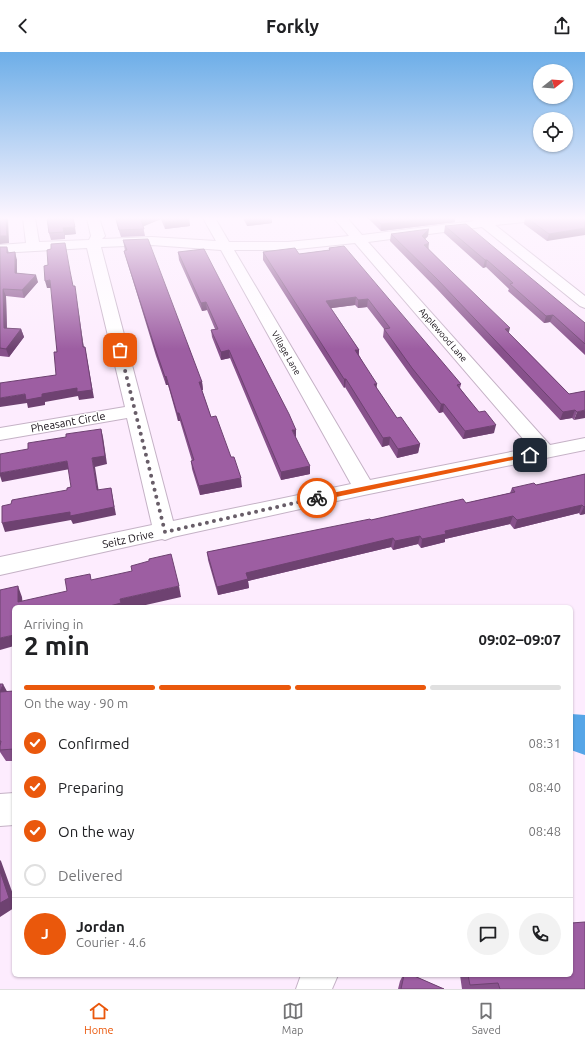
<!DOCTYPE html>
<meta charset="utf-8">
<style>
body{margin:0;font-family:Ubuntu,sans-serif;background:#f2f2f2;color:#202124;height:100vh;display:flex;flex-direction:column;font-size:15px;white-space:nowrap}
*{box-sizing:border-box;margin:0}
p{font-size:13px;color:#757577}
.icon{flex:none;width:22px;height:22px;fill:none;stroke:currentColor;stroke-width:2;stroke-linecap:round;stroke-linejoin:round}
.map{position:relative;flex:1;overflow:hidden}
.panel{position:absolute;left:12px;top:553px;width:561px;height:372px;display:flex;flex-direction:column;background:#fff;border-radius:6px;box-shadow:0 1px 3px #0004}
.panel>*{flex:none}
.needle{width:26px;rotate:73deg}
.controls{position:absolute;left:533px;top:12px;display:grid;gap:8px}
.controls a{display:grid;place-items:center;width:40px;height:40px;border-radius:50%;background:#fff;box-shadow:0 1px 3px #0004;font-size:20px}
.pin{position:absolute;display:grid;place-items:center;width:34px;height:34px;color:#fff;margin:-17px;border-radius:8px;box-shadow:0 2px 6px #0006}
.courier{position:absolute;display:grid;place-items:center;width:40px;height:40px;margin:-20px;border:3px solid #ea580c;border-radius:50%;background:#fff;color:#222;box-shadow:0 1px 5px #0007}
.summary em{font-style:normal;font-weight:600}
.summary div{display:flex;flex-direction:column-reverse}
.summary{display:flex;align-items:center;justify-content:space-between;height:68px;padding:0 12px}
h1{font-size:26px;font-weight:600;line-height:30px}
.bar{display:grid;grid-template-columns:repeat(4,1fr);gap:6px 4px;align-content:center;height:48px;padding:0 12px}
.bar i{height:5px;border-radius:3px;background:#e0e0e0}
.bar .current{background:#ea580c}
.bar p{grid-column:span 4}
.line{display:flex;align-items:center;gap:10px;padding:0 12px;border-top:1px solid #e0e0e0}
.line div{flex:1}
.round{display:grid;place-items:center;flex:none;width:42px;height:42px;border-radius:21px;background:#f2f2f2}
ol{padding:0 12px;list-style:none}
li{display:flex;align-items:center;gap:12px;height:44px}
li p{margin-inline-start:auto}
li .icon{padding:4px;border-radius:50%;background:#ea580c;color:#fff;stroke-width:4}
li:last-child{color:#757577}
li i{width:22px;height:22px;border:2px solid #e0e0e0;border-radius:50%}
header{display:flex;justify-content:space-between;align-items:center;height:52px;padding:0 12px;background:#fff;font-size:18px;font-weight:600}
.dock{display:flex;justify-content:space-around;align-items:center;height:56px;border-top:1px solid #e0e0e0;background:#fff;font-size:11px;color:#757577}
.dock a{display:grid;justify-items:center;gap:2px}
.dock .current{color:#ea580c}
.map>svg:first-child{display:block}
.water{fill:#56a5e7}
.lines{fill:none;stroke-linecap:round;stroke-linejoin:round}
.minor-casing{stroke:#c5b2c6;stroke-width:2}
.minor{fill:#fff;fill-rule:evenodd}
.wall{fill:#87518b}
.shaded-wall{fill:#6e4271}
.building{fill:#9d5ea2;stroke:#6e4271}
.route{fill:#ea580c}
.done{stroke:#685d68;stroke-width:4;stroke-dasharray:0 7.2}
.labels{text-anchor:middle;stroke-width:3;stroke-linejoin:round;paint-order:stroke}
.far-street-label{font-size:9px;fill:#171018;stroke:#fff}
.street-label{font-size:11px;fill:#171018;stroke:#fff}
</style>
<header><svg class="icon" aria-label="back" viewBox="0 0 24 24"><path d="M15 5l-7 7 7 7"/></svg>Forkly<svg class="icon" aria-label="share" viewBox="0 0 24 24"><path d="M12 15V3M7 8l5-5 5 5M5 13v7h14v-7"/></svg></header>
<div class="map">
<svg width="585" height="937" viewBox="0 0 585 937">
<rect width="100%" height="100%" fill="#fdecfe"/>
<!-- water -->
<path class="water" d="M 571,662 L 585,663 L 585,703 L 571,698 Z"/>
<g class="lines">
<defs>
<path id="minor" d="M 23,166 L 35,166 L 39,190 L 89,188 L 91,184 L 87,166 L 99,166 L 105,184 L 102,187 L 152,185 L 216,189 L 203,166 L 215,166 L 229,190 L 288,190 L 349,184 L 334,166 L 347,166 L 362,183 L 474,169 L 472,166 L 530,166 L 528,169 L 524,170 L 495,173 L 585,244 L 585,256 L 580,254 L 482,175 L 368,190 L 550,393 L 585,386 L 585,398 L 364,443 L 173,485 L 165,488 L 162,487 L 0,523 L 0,505 L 152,473 L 127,366 L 0,388 L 0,376 L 125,355 L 87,196 L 0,201 L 0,193 L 26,191 ZM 355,191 L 531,396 L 370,428 L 234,198 L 288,198 ZM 152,193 L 221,198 L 351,432 L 173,469 L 101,195 Z
M 14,741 L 14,773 L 0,774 L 0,742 Z
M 301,923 L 338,923 L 332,937 L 296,937 Z"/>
</defs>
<!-- minor casing -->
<use href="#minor" class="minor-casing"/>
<!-- minor -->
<use href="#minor" class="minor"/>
</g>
<!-- wall -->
<path class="wall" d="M 47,166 L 76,182 L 65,183 L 65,187 L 51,188 L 49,181 Z
M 115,166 L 189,166 L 190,174 L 165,177 L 161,167 L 143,174 L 145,184 L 121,185 Z
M 243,166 L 272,166 L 272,171 L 247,174 Z
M 368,166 L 455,166 L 455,170 L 381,179 Z
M 525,166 L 585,166 L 547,189 L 524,172 Z
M 445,174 L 585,271 L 585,303 L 550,270 L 544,271 L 508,239 L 509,237 L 486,215 L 483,216 L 444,181 Z
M 391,182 L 428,184 L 425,187 L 429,197 L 509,281 L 569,342 L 585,339 L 574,368 L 572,366 L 560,368 L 436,236 L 390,189 Z
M 123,188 L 202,330 L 203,338 L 202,338 L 211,365 L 242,435 L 200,443 L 192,417 L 191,409 L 192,409 L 180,369 L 178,369 L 168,333 L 166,333 L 156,304 L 126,206 L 124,199 L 125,199 Z
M 0,195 L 7,195 L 9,201 L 17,208 L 17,221 L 38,230 L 24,246 L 6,244 L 7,276 L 21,277 L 24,285 L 9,305 L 0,304 Z
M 329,196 L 461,332 L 460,336 L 494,381 L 463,387 L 443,360 L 439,361 L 411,324 L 383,285 L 384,277 L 367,255 L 358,256 L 355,253 L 331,256 L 359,298 L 359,303 L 377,337 L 397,366 L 420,392 L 418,401 L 397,406 L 389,393 L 382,395 L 345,335 L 344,336 L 263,208 L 263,200 L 299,202 L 329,198 Z
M 178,200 L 296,386 L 310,422 L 281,428 L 230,306 L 221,308 L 212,285 L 211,278 L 215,277 L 207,258 L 202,259 L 179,208 Z
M 585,422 L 585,462 L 580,463 L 579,461 L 514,477 L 510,472 L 445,487 L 445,490 L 421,496 L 418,492 L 393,498 L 391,495 L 248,529 L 249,536 L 218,543 L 208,508 L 207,500 L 371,468 L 466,451 L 510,441 L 512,436 L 536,433 Z
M 0,632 L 7,640 L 14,639 L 14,709 L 6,709 L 0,700 Z
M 403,923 L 412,923 L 444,937 L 398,937 L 400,929 Z
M 460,923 L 571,923 L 585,937 L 462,937 Z"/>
<!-- shaded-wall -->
<path class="shaded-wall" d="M 6,166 L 8,166 L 9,191 L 0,192 L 0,184 Z
M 147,166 L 161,166 L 161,167 L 142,175 L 141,168 Z
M 255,166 L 272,166 L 272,171 L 247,174 L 247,167 Z
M 434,166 L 455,166 L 455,170 L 381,179 L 381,172 Z
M 189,167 L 190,174 L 165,177 L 165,170 Z
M 75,175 L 76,182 L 65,183 L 65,187 L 63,176 Z
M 585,176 L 585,183 L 547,189 L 549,182 Z
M 429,177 L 428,184 L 421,191 L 422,184 Z
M 429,191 L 428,199 L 424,193 Z
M 15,200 L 17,208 L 17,228 L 15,221 Z
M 485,208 L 487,208 L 486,215 L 483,216 Z
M 36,223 L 38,230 L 24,246 L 22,238 Z
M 50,228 L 52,236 L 47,236 L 45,229 Z
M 75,234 L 76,242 L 85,303 L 83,295 Z
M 3,237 L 6,244 L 7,284 L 4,276 Z
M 356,245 L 355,253 L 325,257 L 326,249 Z
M 368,247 L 367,255 L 358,256 L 358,248 Z
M 206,250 L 207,258 L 202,259 L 201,251 Z
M 553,263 L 550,270 L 544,271 L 546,264 Z
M 510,276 L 508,284 L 505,277 Z
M 21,277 L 24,285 L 9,305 L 6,297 Z
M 85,295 L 94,346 L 79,348 L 78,344 L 45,350 L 45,353 L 28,356 L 27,351 L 0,355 L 0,346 L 25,342 L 42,342 Z
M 229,298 L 230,306 L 221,308 L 221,300 Z
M 355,298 L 359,298 L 358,306 Z
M 166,324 L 168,333 L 166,333 L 165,325 Z
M 344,327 L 346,327 L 345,335 L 344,336 Z
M 199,330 L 202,330 L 203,338 L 200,338 Z
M 374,332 L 377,332 L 376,340 Z
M 441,352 L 444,352 L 443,360 L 439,361 Z
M 575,358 L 572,366 L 560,368 L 563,360 Z
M 585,358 L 585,366 L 574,368 L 577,360 Z
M 177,361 L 179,361 L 180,369 L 178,369 Z
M 496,373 L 494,381 L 463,387 L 465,379 Z
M 101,377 L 103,385 L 107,412 L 95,415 L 100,447 L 97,438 L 92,406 Z
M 292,378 L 296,378 L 296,386 Z
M 390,385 L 389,393 L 382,395 L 383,386 Z
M 420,392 L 418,401 L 397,406 L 398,397 Z
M 67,409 L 70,417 L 2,430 L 0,424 L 0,421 Z
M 310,414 L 310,422 L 281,428 L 281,420 Z
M 241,426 L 242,435 L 200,443 L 199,434 Z
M 111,436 L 116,463 L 73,472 L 71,468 L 5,480 L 2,471 Z
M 582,453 L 579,461 L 514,477 L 517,468 Z
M 585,454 L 585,462 L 580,463 L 584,455 Z
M 513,464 L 510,472 L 445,487 L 445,490 L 421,496 L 422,487 L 445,479 Z
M 420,484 L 418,492 L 393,498 L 395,489 Z
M 393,486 L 391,495 L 248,529 L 249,536 L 218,543 L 217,535 L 246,521 Z
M 18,534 L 22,545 L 23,555 L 18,550 Z
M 179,534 L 181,545 L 137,555 L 106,555 L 120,547 Z
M 14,583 L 14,594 L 0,598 L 0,586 Z
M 3,632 L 9,643 L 0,640 Z
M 0,808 L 1,809 L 14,845 L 14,856 L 0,865 Z"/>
<!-- building -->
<path class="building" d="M 0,166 L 6,166 L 7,184 L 0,184 Z
M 47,166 L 73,166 L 75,175 L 63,176 L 64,180 L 49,181 Z
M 116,166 L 147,166 L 141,168 L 144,177 L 119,178 Z
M 163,166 L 189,166 L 189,167 L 165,170 Z
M 375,166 L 434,166 L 381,172 Z
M 527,166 L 585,166 L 585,176 L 549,182 Z
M 466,172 L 585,271 L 585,292 L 553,263 L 546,264 L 510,232 L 513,231 L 487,208 L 485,208 L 445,174 Z
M 429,177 L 422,184 L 429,191 L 424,193 L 510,276 L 505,277 L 569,342 L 585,339 L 585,358 L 577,360 L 575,358 L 563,360 L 438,228 L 391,182 Z
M 148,187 L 202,330 L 199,330 L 211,365 L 216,364 L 231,405 L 234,405 L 241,426 L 199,434 L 191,409 L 194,408 L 179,361 L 177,361 L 166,324 L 165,325 L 155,296 L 124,199 L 127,198 L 123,188 Z
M 65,191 L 70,219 L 73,234 L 75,234 L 83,295 L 85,295 L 92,338 L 77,340 L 77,336 L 42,342 L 42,345 L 26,348 L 25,342 L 0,346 L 0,331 L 56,323 L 54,300 L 57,300 L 50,228 L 45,229 L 44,214 L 48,213 L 47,198 L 51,197 L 51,192 Z
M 344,194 L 461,332 L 457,333 L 479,360 L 485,359 L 496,373 L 465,379 L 444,352 L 441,352 L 412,316 L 384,277 L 390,276 L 368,247 L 358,248 L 356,245 L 326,249 L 359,298 L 355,298 L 377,332 L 374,332 L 397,366 L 401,365 L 420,392 L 398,397 L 390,385 L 383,386 L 346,327 L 344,327 L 263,200 L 295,196 L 299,202 L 330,198 L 329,196 Z
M 0,195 L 7,195 L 7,201 L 15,200 L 15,221 L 36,223 L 22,238 L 3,237 L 4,276 L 21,277 L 6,297 L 0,296 Z
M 204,197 L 289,362 L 296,378 L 292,378 L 310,414 L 281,420 L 229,298 L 221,300 L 211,278 L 218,277 L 206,250 L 201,251 L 178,200 Z
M 101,377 L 105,404 L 92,406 L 97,438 L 111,436 L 114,455 L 70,464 L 70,460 L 2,471 L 2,454 L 11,452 L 12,448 L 67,438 L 67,436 L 71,435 L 67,409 L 0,421 L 0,402 L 28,397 L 28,391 L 66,385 L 66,382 Z
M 585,422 L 585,454 L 584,455 L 582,453 L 517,468 L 513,464 L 445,479 L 446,482 L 422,487 L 420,484 L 395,489 L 393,486 L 246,521 L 248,527 L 217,535 L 207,500 L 370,467 L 371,468 L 463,447 L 466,451 L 515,440 L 512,436 L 534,431 L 536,433 Z
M 171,502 L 179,534 L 120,547 L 121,551 L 106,555 L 14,555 L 14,583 L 0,586 L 0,538 L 18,534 L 18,550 L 67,539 L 65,527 L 90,522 L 91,528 L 132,519 L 131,514 L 149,509 L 149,507 Z
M 0,632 L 3,632 L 0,640 L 14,639 L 14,697 L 0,698 L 0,694 L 1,689 L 0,689 Z
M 0,819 L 9,846 L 0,851 Z
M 585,870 L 585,937 L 500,937 L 498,931 L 470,933 L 468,923 L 571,923 L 571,871 Z
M 404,923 L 412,923 L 444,937 L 401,937 Z"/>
<!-- sky -->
<linearGradient id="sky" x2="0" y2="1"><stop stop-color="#6daee8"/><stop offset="0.56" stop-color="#fef6ff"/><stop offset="1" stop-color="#fef6ff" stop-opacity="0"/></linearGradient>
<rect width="585" height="297" fill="url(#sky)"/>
<!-- route -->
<path class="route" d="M 530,401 L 533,403 L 532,404 L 317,449 L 313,446 L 317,444 Z"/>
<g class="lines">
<!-- done -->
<path class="done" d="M 120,298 L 165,480 L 317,446"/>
</g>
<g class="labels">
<!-- far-street labels -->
<g class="far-street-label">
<text transform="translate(443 283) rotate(49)" y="3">Applewood Lane</text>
<text transform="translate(286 301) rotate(60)" y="3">Village Lane</text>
</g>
<!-- street labels -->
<g class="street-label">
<text transform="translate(68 370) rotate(-10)" y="4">Pheasant Circle</text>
<text transform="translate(128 487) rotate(-12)" y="4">Seitz Drive</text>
</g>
</g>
</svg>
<div class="controls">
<a><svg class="needle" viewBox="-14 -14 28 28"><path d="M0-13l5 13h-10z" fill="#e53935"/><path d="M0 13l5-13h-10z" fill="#757577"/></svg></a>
<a><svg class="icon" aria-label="locate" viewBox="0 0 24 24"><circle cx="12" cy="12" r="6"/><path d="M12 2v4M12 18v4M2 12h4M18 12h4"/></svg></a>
</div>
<div class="pin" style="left:120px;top:298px;background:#ea580c"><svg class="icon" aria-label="bag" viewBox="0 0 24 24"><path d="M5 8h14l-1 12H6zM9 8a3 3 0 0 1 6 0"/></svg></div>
<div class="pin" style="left:530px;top:403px;background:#1f2937"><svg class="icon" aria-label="home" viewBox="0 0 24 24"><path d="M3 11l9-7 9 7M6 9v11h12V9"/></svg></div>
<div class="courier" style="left:317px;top:446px"><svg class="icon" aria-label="bike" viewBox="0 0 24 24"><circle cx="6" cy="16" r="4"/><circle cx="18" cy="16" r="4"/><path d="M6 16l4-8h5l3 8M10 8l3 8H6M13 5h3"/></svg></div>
<section class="panel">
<div class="summary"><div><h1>2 min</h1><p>Arriving in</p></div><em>09:02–09:07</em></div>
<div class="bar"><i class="current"></i><i class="current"></i><i class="current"></i><i></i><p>On the way · 90 m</p></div>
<ol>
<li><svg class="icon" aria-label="check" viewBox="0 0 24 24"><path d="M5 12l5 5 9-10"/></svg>Confirmed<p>08:31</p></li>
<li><svg class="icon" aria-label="check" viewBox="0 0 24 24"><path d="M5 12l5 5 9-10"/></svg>Preparing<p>08:40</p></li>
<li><svg class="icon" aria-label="check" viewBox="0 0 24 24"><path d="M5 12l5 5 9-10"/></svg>On the way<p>08:48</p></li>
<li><i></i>Delivered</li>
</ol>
<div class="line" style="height:72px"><b class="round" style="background:#ea580c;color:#fff">J</b><div><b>Jordan</b><p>Courier · 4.6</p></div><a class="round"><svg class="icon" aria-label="chat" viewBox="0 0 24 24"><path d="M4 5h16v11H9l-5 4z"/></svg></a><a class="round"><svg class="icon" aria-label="phone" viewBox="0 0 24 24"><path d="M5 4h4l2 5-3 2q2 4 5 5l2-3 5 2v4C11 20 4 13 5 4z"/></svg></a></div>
</section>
</div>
<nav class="dock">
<a class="current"><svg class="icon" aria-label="home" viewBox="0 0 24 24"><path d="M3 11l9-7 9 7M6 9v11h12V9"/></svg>Home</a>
<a><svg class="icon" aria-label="map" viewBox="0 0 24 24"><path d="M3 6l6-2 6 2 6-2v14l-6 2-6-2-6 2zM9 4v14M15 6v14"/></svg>Map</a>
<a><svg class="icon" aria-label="saved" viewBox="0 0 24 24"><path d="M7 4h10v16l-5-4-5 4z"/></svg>Saved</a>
</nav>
